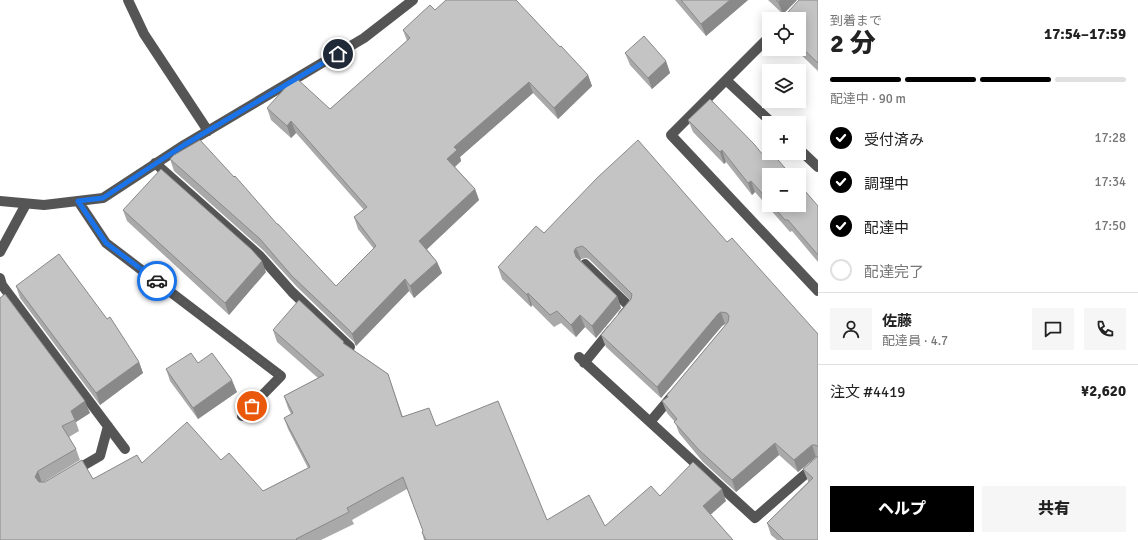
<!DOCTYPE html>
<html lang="ja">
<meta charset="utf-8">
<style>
body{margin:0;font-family:Signika,"Noto Sans JP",sans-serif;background:#f6f6f6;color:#222;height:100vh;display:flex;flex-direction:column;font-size:15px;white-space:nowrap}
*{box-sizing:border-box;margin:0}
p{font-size:13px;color:#767676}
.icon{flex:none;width:22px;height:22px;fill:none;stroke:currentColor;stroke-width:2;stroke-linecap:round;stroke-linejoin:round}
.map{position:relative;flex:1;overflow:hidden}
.sheet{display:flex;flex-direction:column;background:#fff;width:320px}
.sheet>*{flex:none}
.controls{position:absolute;left:762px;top:12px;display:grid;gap:8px}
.controls a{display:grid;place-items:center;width:44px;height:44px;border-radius:0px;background:#fff;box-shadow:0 2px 10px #0003;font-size:20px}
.pin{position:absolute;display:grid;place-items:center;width:34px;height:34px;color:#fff;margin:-17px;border:2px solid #fff;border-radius:50%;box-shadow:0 1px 4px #0007}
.courier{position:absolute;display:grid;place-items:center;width:40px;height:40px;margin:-20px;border:3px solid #1a73e8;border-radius:50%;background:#fff;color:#222;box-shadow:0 1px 5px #0007}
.head em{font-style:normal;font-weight:800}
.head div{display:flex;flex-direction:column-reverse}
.head{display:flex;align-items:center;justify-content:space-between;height:68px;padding:0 12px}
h1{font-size:26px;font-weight:800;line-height:30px}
.bar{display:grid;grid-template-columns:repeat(4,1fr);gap:6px 4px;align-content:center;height:48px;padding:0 12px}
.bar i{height:5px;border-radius:3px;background:#e0e0e0}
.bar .active{background:#000}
.bar p{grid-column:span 4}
.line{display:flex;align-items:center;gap:10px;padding:0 12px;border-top:1px solid #e0e0e0}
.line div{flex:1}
.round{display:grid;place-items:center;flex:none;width:42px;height:42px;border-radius:0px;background:#f6f6f6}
ol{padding:0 12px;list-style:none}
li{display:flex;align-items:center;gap:12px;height:44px}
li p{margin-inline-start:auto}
li .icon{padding:4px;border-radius:50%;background:#000;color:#fff;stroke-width:4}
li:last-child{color:#767676}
li i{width:22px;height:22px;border:2px solid #e0e0e0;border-radius:50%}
.primary-button{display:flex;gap:8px;margin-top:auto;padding:8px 12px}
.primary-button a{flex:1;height:46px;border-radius:0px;background:#000;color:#fff;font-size:16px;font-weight:800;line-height:46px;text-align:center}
.primary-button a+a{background:#f6f6f6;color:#222}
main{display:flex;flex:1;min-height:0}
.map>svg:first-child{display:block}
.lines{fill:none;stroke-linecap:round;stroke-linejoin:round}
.minor{stroke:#555;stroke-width:10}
.wall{fill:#a9a9a9}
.shaded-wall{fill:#898989}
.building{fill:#c4c4c4;stroke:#898989}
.done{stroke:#595959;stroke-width:4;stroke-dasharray:0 7.2}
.route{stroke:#1a73e8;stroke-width:5}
</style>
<main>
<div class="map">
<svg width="818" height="540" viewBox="0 0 818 540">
<rect width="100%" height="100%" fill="#fff"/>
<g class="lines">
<!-- minor -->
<path class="minor" d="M 128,0 L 144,34 L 208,131
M 769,37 L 726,80 L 772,123
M 726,80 L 671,135 L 818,291
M 799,149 L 818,167
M 155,163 L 260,256 L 292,292 L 350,347
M 0,201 L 44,205 L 103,198 L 184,145 L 364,38 L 413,0
M 78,201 L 106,243 L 281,376 L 242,416
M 0,252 L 26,204
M 585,264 L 630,307 L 623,315
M 0,278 L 2,285 L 125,449
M 579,357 L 755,518 L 818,463
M 584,363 L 611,330
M 650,422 L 672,396
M 74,471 L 100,456 L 108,426"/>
</g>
<!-- wall -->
<path class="wall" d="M 675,0 L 748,0 L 706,36 Z
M 768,0 L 797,0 L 783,14 Z
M 818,0 L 818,71 L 795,49 L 799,49 L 799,19 L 789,15 L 788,12 Z
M 435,10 L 560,47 L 588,75 L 592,86 L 558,119 L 533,93 L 460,157 L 461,161 L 455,167 L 475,189 L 479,200 L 427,249 L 437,262 L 442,273 L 414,298 L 409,291 L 356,346 L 354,342 L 297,287 L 264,251 L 174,171 L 170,159 L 277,224 L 336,286 L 374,249 L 358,229 L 354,217 L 364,210 L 296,133 L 291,138 L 271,120 L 267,108 L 330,109 L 407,41 L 403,30 Z
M 625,53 L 666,61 L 670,73 L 652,89 L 630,65 Z
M 688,120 L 769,175 L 769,205 L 799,205 L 818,206 L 818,262 L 792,231 L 790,232 L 755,192 L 752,195 L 726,162 L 724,164 L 693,132 Z
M 123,210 L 266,272 L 229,315 L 127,221 Z
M 544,233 L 727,242 L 818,334 L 818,540 L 777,540 L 771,535 L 767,523 L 808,482 L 808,481 L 803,469 L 817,457 L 816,457 L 798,472 L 779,455 L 736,492 L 703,462 L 679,433 L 675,422 L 667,413 L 662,401 L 667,397 L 667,395 L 726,324 L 725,324 L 722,326 L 661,398 L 606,347 L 601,335 L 630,300 L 589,259 L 586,258 L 581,259 L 580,260 L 617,296 L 621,308 L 596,338 L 585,327 L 576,337 L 561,323 L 554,327 L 532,305 L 531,307 L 502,279 L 498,267 Z
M 16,286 L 107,319 L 139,362 L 143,373 L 100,405 L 20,298 Z
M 0,298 L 90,413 L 76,422 L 79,431 L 69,437 L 76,449 L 80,460 L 44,482 L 93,479 L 142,463 L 221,460 L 263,491 L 308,468 L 288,429 L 284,418 L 291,414 L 288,408 L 284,396 L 318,378 L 277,342 L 273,330 L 346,345 L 388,374 L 403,417 L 436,426 L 547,520 L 605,526 L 660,496 L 726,501 L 710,514 L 733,540 L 424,540 L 422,532 L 423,531 L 407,489 L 352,520 L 354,524 L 321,540 L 0,540 Z
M 198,363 L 237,392 L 198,419 L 170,381 L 166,369 Z"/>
<!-- shaded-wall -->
<path class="shaded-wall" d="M 730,0 L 748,0 L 706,36 L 701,24 Z
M 781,0 L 797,0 L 783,14 L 778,2 Z
M 666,61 L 670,73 L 652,89 L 648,78 Z
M 588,75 L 592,86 L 558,119 L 554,108 Z
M 529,82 L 533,93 L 460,157 L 461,161 L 451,170 L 447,159 L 454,147 Z
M 291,121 L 296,133 L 291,138 L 287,126 Z
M 722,150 L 726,162 L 724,164 L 720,152 Z
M 751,181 L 755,192 L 752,195 L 748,183 Z
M 475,189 L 479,200 L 423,253 L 419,241 Z
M 576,248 L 581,259 L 579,263 L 580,268 L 574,251 Z
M 262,261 L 266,272 L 229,315 L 225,303 Z
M 437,262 L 442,273 L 414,298 L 410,286 Z
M 405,279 L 409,291 L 356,346 L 352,334 Z
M 528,293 L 532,305 L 531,307 L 527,295 Z
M 617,296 L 621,308 L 596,338 L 592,326 Z
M 721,312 L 725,324 L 722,326 L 661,398 L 657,387 L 718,314 Z
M 580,315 L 585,327 L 576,337 L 571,325 Z
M 139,362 L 143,373 L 100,405 L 96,393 Z
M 232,380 L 237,392 L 198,419 L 193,408 Z
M 85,401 L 90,413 L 76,422 L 71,411 Z
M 775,443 L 779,455 L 736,492 L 732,480 Z
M 812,445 L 816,457 L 798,472 L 794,460 Z
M 38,471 L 42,483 L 40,488 L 35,477 Z
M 722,489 L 726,501 L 707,518 L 703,506 Z"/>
<!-- building -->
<path class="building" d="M 446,0 L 516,0 L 560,47 L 561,46 L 588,75 L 554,108 L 529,82 L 454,147 L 457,150 L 447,159 L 475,189 L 419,241 L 437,262 L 410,286 L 405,279 L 352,334 L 350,331 L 292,276 L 260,239 L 170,159 L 174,155 L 200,140 L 234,177 L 235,176 L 277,224 L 278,224 L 336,286 L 376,246 L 354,217 L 367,207 L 291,121 L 287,126 L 267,108 L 295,77 L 330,109 L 410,38 L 403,30 L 430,5 L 435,10 Z
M 681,0 L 730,0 L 701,24 Z
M 776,0 L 781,0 L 778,2 Z
M 799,0 L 818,0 L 818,63 L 799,45 L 799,19 L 785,19 L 790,14 L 788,12 Z
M 644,36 L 666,61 L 648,78 L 625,53 Z
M 710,99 L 754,144 L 763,155 L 769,150 L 769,153 L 772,153 L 791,175 L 769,175 L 769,201 L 751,181 L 748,183 L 722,150 L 720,152 L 688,120 Z
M 638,140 L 727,242 L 732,238 L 818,334 L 818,447 L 816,445 L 812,445 L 794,460 L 775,443 L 732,480 L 699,450 L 674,422 L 677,419 L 662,401 L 668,397 L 667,395 L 728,322 L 729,316 L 727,313 L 721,312 L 718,314 L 657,387 L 601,335 L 631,299 L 632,294 L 585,248 L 582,246 L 576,248 L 574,251 L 576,257 L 617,296 L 592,326 L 580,315 L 571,325 L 557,311 L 550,315 L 528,293 L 527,295 L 498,267 L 536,226 L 544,233 L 597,178 Z
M 161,169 L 251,249 L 262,261 L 225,303 L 123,210 Z
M 799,184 L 818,206 L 818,255 L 788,220 L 785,220 L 772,205 L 799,205 Z
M 59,254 L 107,319 L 110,317 L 139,362 L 96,393 L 16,286 Z
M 5,294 L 85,401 L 71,411 L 75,420 L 62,426 L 76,449 L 38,471 L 35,477 L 39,482 L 45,482 L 82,460 L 93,479 L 137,455 L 142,463 L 187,422 L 221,460 L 229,453 L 263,491 L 310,467 L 284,418 L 293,413 L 284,396 L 324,375 L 273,330 L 299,300 L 344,342 L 343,343 L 388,374 L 402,417 L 429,408 L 436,426 L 498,401 L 547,520 L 589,495 L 605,526 L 651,486 L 660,496 L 693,462 L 722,489 L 703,506 L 733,540 L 426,540 L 422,532 L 423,531 L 403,477 L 347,508 L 349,512 L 296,539 L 297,540 L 0,540 L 0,298 Z
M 191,353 L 198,363 L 212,353 L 232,380 L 193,408 L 166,369 Z
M 818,456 L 818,540 L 784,540 L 767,523 L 813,478 L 803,469 Z"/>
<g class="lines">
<!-- done -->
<path class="done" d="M 157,281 L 281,376 L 252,406"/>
<!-- route -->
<path class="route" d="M 157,281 L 106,243 L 78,201 L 103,198 L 184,145 L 338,54"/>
</g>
</svg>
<div class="controls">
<a><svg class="icon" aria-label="locate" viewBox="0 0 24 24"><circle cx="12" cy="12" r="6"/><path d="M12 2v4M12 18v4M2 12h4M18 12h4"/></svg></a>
<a><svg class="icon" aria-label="layers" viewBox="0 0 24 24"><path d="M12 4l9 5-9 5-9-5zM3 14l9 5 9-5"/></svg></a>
<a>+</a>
<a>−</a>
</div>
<div class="pin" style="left:252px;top:406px;background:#ea580c"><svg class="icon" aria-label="bag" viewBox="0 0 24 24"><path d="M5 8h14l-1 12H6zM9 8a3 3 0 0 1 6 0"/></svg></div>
<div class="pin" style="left:338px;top:54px;background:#1f2937"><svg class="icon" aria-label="home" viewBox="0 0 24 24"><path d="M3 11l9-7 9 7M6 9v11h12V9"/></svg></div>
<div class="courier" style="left:157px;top:281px"><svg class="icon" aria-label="car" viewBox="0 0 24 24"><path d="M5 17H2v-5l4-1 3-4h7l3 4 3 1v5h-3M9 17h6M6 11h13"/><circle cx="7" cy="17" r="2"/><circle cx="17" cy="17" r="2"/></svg></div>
</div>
<section class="sheet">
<div class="head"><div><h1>2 分</h1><p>到着まで</p></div><em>17:54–17:59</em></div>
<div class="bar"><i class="active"></i><i class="active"></i><i class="active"></i><i></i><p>配達中 · 90 m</p></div>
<ol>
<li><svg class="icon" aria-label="check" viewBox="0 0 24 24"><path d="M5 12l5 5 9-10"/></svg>受付済み<p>17:28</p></li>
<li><svg class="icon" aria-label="check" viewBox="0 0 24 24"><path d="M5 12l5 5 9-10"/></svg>調理中<p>17:34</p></li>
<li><svg class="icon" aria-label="check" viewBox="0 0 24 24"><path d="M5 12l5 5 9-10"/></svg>配達中<p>17:50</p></li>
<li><i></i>配達完了</li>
</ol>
<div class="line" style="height:72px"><a class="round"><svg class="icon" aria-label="person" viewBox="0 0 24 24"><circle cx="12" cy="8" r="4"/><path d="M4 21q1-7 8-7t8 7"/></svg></a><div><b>佐藤</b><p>配達員 · 4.7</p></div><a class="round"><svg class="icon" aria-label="chat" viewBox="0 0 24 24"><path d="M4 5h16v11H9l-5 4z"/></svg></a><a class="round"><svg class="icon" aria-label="phone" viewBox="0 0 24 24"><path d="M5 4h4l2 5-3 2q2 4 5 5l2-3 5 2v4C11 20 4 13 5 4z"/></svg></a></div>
<div class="line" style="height:52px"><div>注文 #4419</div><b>¥2,620</b></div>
<div class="primary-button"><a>ヘルプ</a><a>共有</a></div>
</section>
</main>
